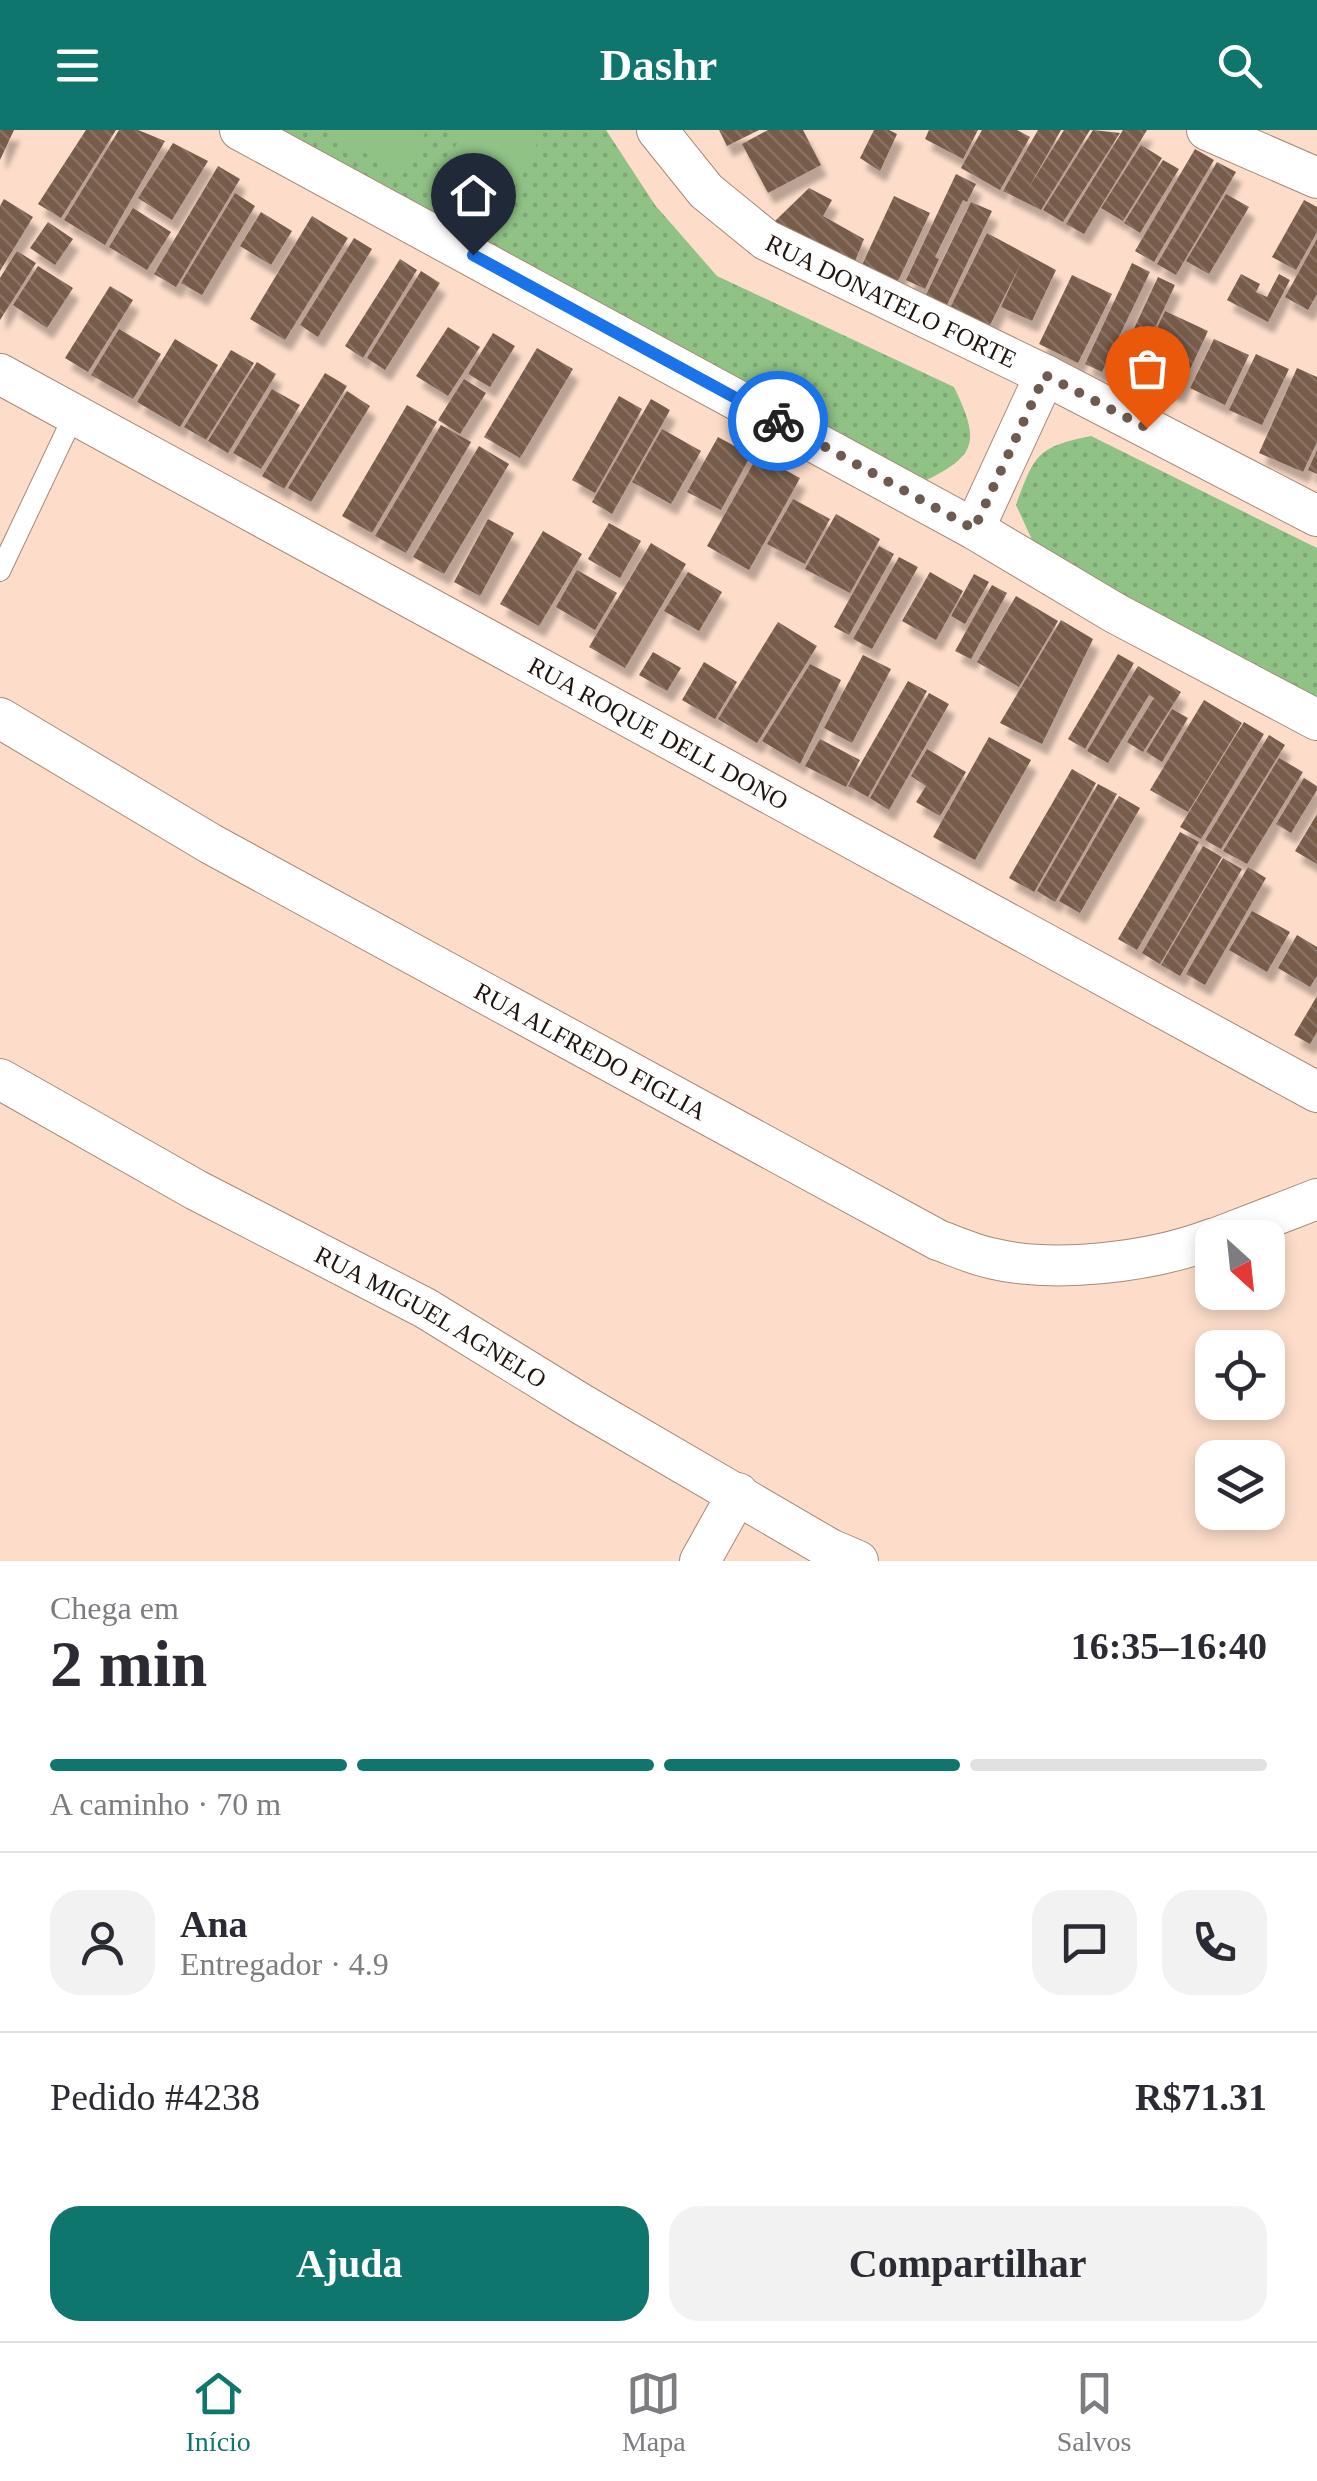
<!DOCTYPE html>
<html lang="pt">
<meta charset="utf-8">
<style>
body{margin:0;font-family:Georgia,serif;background:#f2f2f3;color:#2b2b33;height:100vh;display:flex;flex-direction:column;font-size:38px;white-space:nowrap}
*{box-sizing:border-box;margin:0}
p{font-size:32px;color:#7c7c81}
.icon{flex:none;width:55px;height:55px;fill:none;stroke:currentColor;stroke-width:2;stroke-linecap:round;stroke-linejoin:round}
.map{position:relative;height:1431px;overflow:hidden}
.sheet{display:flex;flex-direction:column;background:#fff;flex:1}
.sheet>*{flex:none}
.needle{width:65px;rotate:153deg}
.tools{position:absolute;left:1195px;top:1090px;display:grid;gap:20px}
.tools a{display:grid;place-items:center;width:90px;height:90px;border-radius:20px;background:#fff;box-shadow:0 5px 15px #0003;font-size:50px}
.pin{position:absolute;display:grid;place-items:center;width:85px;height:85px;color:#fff;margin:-102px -42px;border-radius:50% 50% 50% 0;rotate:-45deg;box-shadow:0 0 10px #0007}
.pin .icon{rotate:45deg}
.courier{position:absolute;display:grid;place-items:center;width:100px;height:100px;margin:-50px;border:8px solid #1a73e8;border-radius:50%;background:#fff;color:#222;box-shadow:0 2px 12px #0007}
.head em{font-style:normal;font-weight:700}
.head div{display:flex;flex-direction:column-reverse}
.head{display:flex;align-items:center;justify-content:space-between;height:170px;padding:0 50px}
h1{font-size:65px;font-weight:700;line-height:75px}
.bar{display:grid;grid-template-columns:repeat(4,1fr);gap:15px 10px;align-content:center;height:120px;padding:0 50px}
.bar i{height:12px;border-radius:8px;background:#e1e1e2}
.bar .on{background:#0f766e}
.bar p{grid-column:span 4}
.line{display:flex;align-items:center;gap:25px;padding:0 50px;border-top:2px solid #e1e1e2}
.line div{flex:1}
.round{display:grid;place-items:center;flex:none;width:105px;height:105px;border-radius:30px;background:#f2f2f3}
.cta{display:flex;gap:20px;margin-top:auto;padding:20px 50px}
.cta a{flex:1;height:115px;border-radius:30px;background:#0f766e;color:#fff;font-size:40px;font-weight:700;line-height:115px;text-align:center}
.cta a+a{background:#f2f2f3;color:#2b2b33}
header{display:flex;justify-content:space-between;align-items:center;height:130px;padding:0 50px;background:#0f766e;color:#fff;font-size:45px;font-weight:700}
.menu{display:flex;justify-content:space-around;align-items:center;height:140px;border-top:2px solid #e1e1e2;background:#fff;font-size:28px;color:#7c7c81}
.menu a{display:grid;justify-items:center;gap:5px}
.menu .on{color:#0f766e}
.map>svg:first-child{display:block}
.grass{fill:url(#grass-dots)}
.garden{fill:#90c286}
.building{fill:url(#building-back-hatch);filter:url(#shadow)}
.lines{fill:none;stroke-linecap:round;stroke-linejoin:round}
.lane-casing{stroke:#a78a78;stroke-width:22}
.street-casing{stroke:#a78a78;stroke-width:42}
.lane{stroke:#fff;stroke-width:20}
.street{stroke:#fff;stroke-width:40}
.done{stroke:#6d5b50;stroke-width:10;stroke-dasharray:0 18}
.route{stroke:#1a73e8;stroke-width:12}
.labels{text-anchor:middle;stroke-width:10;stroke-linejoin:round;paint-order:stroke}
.street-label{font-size:25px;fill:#20150e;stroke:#fff}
</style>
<header><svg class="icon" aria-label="menu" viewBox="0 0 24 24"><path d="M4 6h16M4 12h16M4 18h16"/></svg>Dashr<svg class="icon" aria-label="search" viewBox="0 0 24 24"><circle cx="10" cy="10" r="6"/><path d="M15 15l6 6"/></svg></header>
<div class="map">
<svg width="1317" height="1431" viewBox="0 0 1317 1431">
<defs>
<pattern id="grass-dots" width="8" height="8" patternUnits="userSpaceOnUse" patternTransform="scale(2.5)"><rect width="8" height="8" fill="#90c286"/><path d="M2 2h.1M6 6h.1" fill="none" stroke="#7ca672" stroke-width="1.8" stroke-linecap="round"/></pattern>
<pattern id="building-back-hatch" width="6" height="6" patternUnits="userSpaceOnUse" patternTransform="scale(2.5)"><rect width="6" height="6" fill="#765b4a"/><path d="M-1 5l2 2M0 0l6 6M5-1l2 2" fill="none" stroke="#887265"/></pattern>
<filter id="shadow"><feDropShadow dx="6" dy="11" stdDeviation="2.5" flood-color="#0004"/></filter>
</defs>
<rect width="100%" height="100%" fill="#fdddca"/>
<!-- grass -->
<path class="grass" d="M 269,0 L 606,0 L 655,75 L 717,146 L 954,257 C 981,313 977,326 921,353 Z
M 1091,306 L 1317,418 L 1317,574 L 1034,414 L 1016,375 C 1035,324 1037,317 1091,306 Z"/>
<!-- garden -->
<path class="garden" d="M 323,0 L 427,0 L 403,44 Z
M 464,0 L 544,0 L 488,110 L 424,76 Z"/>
<!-- building -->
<path class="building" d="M 0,0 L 14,0 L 0,30 Z
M 86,0 L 116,0 L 61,88 L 38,74 Z
M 119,0 L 138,0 L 165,11 L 105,115 L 64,90 Z
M 719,0 L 759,0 L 727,16 Z
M 768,0 L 803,0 L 821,35 L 768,63 L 742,14 Z
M 874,0 L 889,0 L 897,4 L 880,41 L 860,28 Z
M 929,0 L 978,0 L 963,29 L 925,9 Z
M 982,0 L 1017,0 L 1030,7 L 1000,60 L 961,38 Z
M 1038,0 L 1061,0 L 1028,59 L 1064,0 L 1090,0 L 1041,80 L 1003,61 Z
M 1093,0 L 1120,3 L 1063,92 L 1043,80 Z
M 1123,0 L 1147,0 L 1084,104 L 1066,94 Z
M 173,13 L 208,31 L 172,90 L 138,68 Z
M 1141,15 L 1162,28 L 1123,91 L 1101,78 Z
M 1195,19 L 1214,30 L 1154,132 L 1135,121 Z
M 1163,30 L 1179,39 L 1140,103 L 1124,93 Z
M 1217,32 L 1236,42 L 1176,145 L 1157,134 Z
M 218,36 L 240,49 L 176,157 L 154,144 Z
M 956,44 L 976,54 L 967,72 L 963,70 L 935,127 L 939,129 L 925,159 L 906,150 Z
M 809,58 L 832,70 L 823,86 L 864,109 L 855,131 L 774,92 Z
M 235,63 L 255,76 L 202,165 L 181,153 Z
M 1226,64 L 1249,77 L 1209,144 L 1186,131 Z
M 894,66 L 930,83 L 898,151 L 862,135 Z
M 4,69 L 33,87 L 0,141 L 0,76 Z
M 1304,70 L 1317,77 L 1317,102 L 1296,140 L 1272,127 Z
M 971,72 L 992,81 L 944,181 L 923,171 Z
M 133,78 L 171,102 L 147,140 L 109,117 Z
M 261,82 L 292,101 L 271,135 L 240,116 Z
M 312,86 L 348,108 L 285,210 L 250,189 Z
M 48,92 L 73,109 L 55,135 L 30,118 Z
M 987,103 L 1056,140 L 1032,191 L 1001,177 L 1021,133 L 989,197 L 950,178 Z
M 354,108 L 372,119 L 318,207 L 300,195 Z
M 1317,109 L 1317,164 L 1308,180 L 1285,167 Z
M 17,121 L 36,133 L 0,190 L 0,148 Z
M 400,129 L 417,140 L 363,228 L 345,216 Z
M 1132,133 L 1150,142 L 1102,242 L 1085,234 Z
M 38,136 L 73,158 L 47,198 L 13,175 Z
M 421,141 L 440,153 L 385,240 L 367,228 Z
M 1241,144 L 1260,154 L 1256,162 L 1267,167 L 1279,144 L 1290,150 L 1268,192 L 1227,170 Z
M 1072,145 L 1112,164 L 1078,233 L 1039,214 Z
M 1158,147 L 1175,155 L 1128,256 L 1111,248 Z
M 110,156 L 133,170 L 88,242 L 65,228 Z
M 1165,181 L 1208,201 L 1179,263 L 1136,243 Z
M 448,197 L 480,217 L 448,266 L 416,246 Z
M 119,199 L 161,224 L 133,269 L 91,245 Z
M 493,203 L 515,216 L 490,257 L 468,244 Z
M 175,209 L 218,235 L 180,297 L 137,272 Z
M 1214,209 L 1249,225 L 1225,275 L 1190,258 Z
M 537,218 L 573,239 L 520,328 L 484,307 Z
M 231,220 L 254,233 L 206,310 L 184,297 Z
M 1256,224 L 1289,239 L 1262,295 L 1229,280 Z
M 257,232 L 276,244 L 228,323 L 208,311 Z
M 1297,238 L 1317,247 L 1317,312 L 1303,342 L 1259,323 Z
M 325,243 L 347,256 L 284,359 L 262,346 Z
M 464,249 L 486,263 L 460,304 L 438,290 Z
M 272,259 L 300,275 L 261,339 L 233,323 Z
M 347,261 L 370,276 L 311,372 L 288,358 Z
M 619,266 L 642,279 L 595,363 L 572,350 Z
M 651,269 L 670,280 L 612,384 L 592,372 Z
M 407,275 L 437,292 L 372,403 L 342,386 Z
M 441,295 L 471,312 L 406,423 L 375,406 Z
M 662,299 L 701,321 L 671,374 L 632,352 Z
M 718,307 L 751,325 L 721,380 L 687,362 Z
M 479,316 L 509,334 L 444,444 L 413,427 Z
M 1317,320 L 1317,344 L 1308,340 Z
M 758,325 L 800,348 L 749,440 L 707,416 Z
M 793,369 L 830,389 L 805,434 L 767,414 Z
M 836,384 L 880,409 L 850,463 L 805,439 Z
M 488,389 L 514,403 L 480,466 L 454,452 Z
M 609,393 L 641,411 L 620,448 L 588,429 Z
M 543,401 L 582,424 L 539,496 L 500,474 Z
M 651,413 L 686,434 L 625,538 L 589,517 Z
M 879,416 L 894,424 L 849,505 L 834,497 Z
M 899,427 L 918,437 L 872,519 L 853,509 Z
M 577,440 L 617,463 L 595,500 L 556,477 Z
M 688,442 L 722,462 L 699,501 L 664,481 Z
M 930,442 L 963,461 L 936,510 L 902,491 Z
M 974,444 L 989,452 L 965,494 L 951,486 Z
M 992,455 L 1007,463 L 971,529 L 955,521 Z
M 1016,466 L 1058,491 L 1019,557 L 977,532 Z
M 1061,490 L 1093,509 L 1042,614 L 1000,593 Z
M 778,492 L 817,516 L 757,613 L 718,589 Z
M 653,522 L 681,538 L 667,561 L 639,545 Z
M 1118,524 L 1134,533 L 1085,619 L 1068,609 Z
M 863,525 L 891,539 L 852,613 L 824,598 Z
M 704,532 L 737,552 L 715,589 L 682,570 Z
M 810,534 L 841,550 L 800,634 L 762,611 Z
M 1138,536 L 1181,562 L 1143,622 L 1127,612 L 1154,568 L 1149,565 L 1108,633 L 1087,621 Z
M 908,551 L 927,561 L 868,667 L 848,656 Z
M 929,563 L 949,574 L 889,680 L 870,668 Z
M 1204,570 L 1242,593 L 1188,682 L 1150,660 Z
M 1172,579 L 1188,588 L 1162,632 L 1146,622 Z
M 1244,592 L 1264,604 L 1201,709 L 1180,697 Z
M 1269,605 L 1285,615 L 1221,719 L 1205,710 Z
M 989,607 L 1031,630 L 975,730 L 933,707 Z
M 820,609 L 860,630 L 846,657 L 805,636 Z
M 927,619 L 966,642 L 940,686 L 916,672 L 926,656 L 911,646 Z
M 1279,628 L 1303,642 L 1247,734 L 1223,721 Z
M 1072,639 L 1096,653 L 1034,762 L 1009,748 Z
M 1304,648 L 1317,656 L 1317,660 L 1291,703 L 1276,694 Z
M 1098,654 L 1117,664 L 1055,772 L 1037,761 Z
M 1119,666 L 1140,678 L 1080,783 L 1059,771 Z
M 1317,684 L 1317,734 L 1295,721 Z
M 1180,702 L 1199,712 L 1137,820 L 1118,809 Z
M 1203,716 L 1222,727 L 1160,834 L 1142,823 Z
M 1223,728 L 1242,739 L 1180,846 L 1161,835 Z
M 1248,737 L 1266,748 L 1205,855 L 1186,844 Z
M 1252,781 L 1290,802 L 1267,842 L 1229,820 Z
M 1297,805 L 1317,817 L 1317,846 L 1310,857 L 1278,838 Z
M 1317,866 L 1317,902 L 1310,914 L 1294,905 Z"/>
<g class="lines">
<defs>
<path id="lane" d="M 0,441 L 74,285"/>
<g id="street">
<path d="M 240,0 L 974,399 L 1115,483 L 1317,590"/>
<path id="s1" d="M 657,0 L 706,61 L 766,110 L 1045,245 L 1317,386"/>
<path d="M 1207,0 L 1317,48"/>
<path id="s2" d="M 0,244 L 1317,962"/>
<path d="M 974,399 L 1045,245"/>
<path id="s3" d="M 0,588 L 211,714 L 938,1110 C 955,1116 972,1124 990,1128 C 1055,1144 1151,1132 1212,1109"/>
<path id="s4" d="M 0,949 L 196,1060 L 425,1178 L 583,1275 L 830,1419 L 858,1431"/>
<path d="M 1216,1108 L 1317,1069"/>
<path d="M 700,1431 L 738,1363"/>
</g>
</defs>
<!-- lane casing -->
<use href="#lane" class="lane-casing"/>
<!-- street casing -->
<use href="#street" class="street-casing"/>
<!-- lane -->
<use href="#lane" class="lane"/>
<!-- street -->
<use href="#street" class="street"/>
</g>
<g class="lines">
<!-- done -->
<path class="done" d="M 778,291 L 974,399 L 1045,245 L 1147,298"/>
<!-- route -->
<path class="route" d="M 473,125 L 778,291"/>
</g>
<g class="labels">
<!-- street labels -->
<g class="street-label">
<text dy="9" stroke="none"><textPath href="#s1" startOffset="295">RUA DONATELO FORTE</textPath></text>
<text dy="9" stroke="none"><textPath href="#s2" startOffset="750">RUA ROQUE DELL DONO</textPath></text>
<text dy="9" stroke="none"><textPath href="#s3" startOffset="678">RUA ALFREDO FIGLIA</textPath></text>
<text dy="9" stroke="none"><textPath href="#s4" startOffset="492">RUA MIGUEL AGNELO</textPath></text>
</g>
</g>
</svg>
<div class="tools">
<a><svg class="needle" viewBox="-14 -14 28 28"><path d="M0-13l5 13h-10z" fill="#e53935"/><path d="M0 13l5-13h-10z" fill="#7c7c81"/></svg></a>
<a><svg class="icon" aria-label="locate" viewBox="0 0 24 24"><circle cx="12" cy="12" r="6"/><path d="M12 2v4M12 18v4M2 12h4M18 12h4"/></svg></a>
<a><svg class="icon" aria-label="layers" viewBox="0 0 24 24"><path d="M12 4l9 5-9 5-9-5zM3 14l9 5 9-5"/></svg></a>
</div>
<div class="pin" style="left:1147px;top:298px;background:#ea580c"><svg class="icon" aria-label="bag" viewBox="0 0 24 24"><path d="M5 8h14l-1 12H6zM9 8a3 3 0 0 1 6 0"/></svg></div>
<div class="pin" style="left:473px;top:125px;background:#1f2937"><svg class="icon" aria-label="home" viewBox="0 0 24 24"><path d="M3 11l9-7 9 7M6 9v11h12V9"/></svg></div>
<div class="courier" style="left:778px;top:291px"><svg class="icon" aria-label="bike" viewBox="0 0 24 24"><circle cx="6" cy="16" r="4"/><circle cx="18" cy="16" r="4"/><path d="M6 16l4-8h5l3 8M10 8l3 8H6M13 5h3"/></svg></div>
</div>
<section class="sheet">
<div class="head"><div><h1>2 min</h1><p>Chega em</p></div><em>16:35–16:40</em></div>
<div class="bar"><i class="on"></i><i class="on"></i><i class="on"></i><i></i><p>A caminho · 70 m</p></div>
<div class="line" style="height:180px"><a class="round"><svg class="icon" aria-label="person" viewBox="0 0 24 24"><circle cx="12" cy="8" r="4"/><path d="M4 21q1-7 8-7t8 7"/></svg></a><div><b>Ana</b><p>Entregador · 4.9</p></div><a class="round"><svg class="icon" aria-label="chat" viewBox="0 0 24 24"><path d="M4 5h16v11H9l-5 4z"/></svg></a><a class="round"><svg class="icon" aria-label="phone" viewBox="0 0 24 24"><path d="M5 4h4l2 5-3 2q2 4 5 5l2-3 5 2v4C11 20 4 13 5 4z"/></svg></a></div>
<div class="line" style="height:130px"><div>Pedido #4238</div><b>R$71.31</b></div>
<div class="cta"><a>Ajuda</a><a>Compartilhar</a></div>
</section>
<nav class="menu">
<a class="on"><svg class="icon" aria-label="home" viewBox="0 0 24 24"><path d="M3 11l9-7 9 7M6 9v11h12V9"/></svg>Início</a>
<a><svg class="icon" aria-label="map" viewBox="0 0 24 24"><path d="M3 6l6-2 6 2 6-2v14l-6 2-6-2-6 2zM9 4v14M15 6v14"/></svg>Mapa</a>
<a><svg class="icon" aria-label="saved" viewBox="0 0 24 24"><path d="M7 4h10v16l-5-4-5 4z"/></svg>Salvos</a>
</nav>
